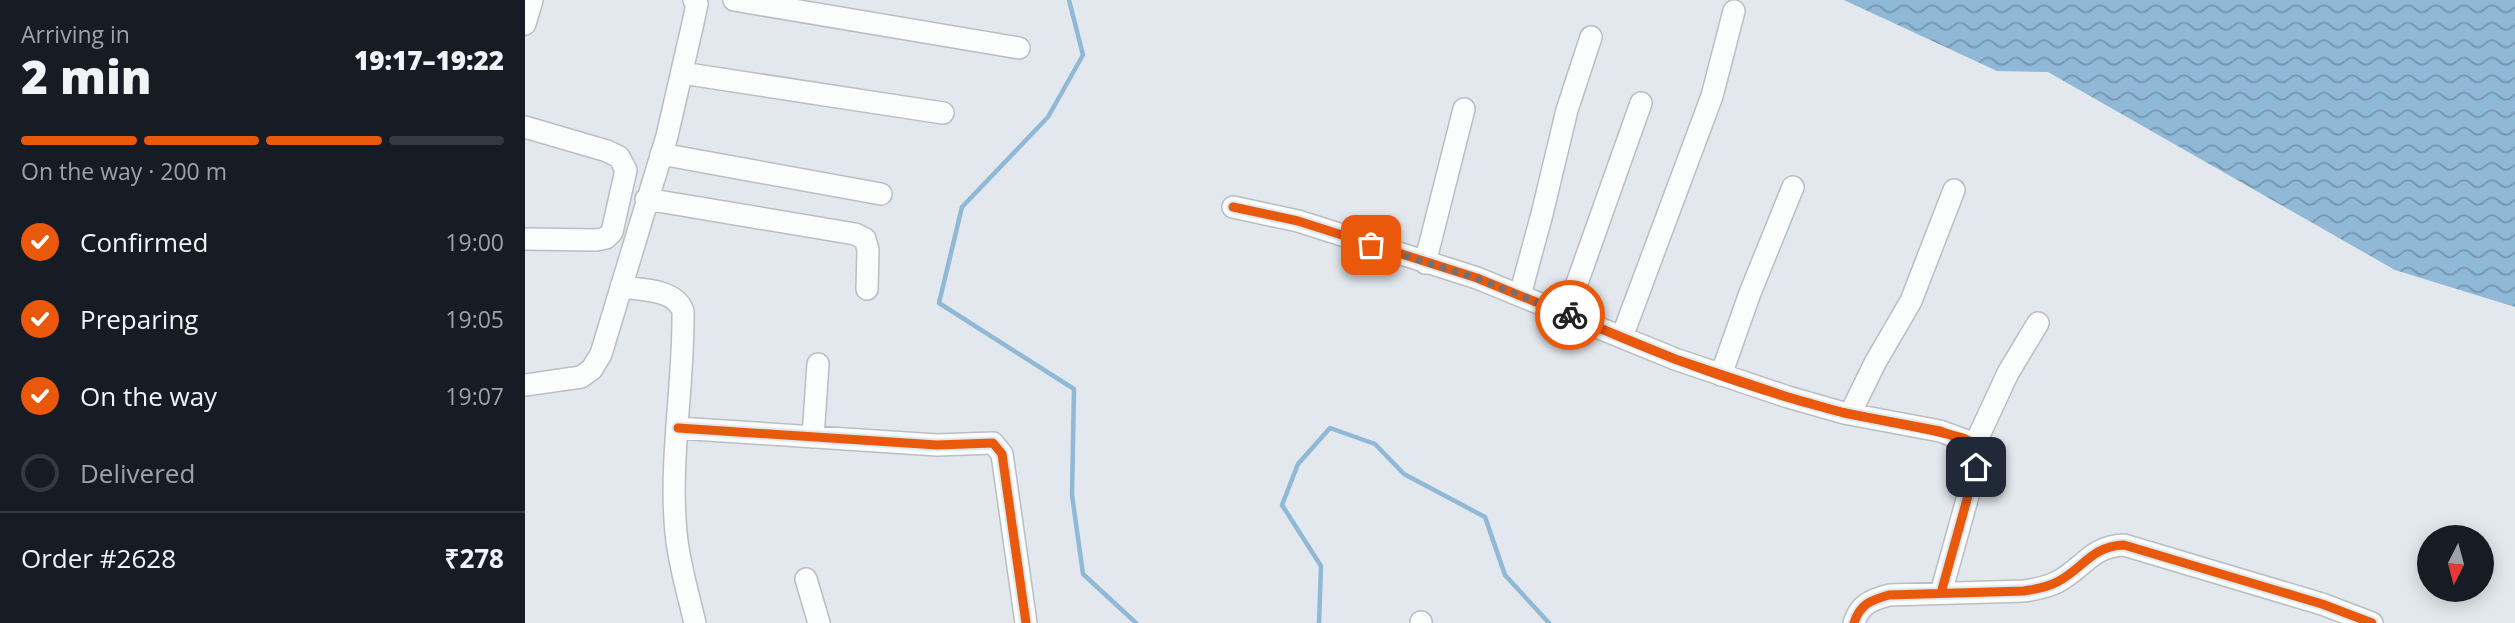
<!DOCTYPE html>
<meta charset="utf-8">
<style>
body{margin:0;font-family:"Open Sans",sans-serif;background:#242831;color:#f1f3f6;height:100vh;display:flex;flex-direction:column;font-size:26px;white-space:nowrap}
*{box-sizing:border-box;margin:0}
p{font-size:23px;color:#9ea1a6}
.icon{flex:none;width:38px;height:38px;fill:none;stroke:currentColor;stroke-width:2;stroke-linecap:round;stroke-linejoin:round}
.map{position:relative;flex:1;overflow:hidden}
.panel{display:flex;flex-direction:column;background:#171b24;width:525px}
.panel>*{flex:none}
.needle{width:46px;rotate:186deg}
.buttons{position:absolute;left:1892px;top:525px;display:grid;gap:14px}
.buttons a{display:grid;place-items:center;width:77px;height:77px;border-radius:50%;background:#171b24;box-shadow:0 4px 18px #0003;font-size:35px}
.pin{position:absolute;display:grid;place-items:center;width:60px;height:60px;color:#fff;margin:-30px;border-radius:14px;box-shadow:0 4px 10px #0006}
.courier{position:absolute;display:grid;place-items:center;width:70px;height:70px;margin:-35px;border:5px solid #ea580c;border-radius:50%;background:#fff;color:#222;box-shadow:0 2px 9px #0007}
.overview em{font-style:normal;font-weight:800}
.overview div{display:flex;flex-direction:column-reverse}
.overview{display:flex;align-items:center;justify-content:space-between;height:119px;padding:0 21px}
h1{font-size:46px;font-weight:800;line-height:52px}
.bar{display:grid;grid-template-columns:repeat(4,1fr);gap:10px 7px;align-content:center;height:84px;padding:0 21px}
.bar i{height:9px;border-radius:5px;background:#363941}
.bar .active{background:#ea580c}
.bar p{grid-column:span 4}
.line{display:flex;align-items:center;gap:18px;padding:0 21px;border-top:2px solid #363941}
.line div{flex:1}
ol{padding:0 21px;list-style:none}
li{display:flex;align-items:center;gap:21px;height:77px}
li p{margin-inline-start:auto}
li .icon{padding:7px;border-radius:50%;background:#ea580c;color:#fff;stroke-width:4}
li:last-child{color:#9ea1a6}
li i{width:38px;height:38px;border:4px solid #363941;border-radius:50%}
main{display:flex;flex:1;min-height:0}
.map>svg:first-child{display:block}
.water{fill:url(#water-waves)}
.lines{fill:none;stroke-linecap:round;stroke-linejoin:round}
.stream{stroke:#90b8d7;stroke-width:4.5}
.minor-casing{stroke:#babec2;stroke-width:24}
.minor{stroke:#fbfcfc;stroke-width:21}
.cycleway-casing{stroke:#dee8f1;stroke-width:13}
.cycleway{stroke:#e8590c;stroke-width:9}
.done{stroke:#6e7276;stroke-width:7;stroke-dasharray:0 12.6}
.route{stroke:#ea580c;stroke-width:9}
</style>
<main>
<section class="panel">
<div class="overview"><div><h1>2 min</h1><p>Arriving in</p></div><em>19:17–19:22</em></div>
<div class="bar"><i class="active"></i><i class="active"></i><i class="active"></i><i></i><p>On the way · 200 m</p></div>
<ol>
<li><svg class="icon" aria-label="check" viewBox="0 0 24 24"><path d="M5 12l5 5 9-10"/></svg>Confirmed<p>19:00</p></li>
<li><svg class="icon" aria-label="check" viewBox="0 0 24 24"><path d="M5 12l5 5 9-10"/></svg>Preparing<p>19:05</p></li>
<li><svg class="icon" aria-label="check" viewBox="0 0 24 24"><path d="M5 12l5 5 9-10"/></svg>On the way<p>19:07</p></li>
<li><i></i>Delivered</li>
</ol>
<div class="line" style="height:91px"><div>Order #2628</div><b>₹278</b></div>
</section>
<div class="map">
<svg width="1990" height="623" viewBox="0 0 1990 623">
<defs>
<pattern id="water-waves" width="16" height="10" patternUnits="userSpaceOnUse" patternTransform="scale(1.75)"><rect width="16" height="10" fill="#90b8d7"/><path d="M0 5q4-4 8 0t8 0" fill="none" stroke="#7696af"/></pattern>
</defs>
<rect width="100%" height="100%" fill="#e2e8ed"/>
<!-- water -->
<path class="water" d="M 1319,0 L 1990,0 L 1990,307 L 1870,270 L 1523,72 L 1472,71 Z"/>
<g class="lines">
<!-- stream -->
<path class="stream" d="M 544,0 L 558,55 L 523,117 L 437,207 L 414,303 L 549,389 L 547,495 L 558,574 L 611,623
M 794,623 L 796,566 L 757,505 L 773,464 L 805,428 L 850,444 L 879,474 L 960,517 L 980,575 L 1024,623"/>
<defs>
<path id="minor" d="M 209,0 L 494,48
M 0,24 L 7,0
M 157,73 L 418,113
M 0,127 L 82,151 L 94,157 L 101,170 L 87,232 L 81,238 L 71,240 L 0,239
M 136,154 L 356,194
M 121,199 L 330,234 L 340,239 L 343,250 L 342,289
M 708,207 L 773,221 L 952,278 L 1150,359 L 1263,397 L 1319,413 L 1415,431 L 1450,444 L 1453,454 L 1451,467 L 1416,593
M 900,263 L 939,109
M 96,287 C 117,290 150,289 158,311 C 159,385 144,459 151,533 C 154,564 163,593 170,623
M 995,295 L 1017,214 L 1042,110 L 1066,37
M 1041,314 L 1116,103
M 1097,337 L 1187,96 L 1209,11
M 1196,375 L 1225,293 L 1268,187
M 0,385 L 56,377 L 67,369 L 76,354 L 142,136 L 168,23 L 172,4 L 169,0
M 1325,414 L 1350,363 L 1386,301 L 1429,190
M 153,428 L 412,445 L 468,443 L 477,454 L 501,623
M 288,437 L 293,364
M 1450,444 L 1483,373 L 1513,323
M 281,579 L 294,623
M 896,623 L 896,622
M 1329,623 C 1335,604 1346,600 1364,595 L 1499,591 C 1510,589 1521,588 1532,582 C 1558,569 1566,546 1599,545 L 1797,604 L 1847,623"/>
</defs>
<!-- minor casing -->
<use href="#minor" class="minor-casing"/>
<!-- minor -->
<use href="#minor" class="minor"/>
<defs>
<path id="cycleway" d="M 708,207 L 773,221 L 952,278 L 1150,359 L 1263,397 L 1319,413 L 1415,431 L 1450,444 L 1453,454 L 1451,467 L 1416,593
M 153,428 L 412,445 L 468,443 L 477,454 L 501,623
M 1329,623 C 1335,604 1346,600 1364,595 L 1499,591 C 1510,589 1521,588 1532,582 C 1558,569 1566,546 1599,545 L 1797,604 L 1847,623"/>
</defs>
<!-- cycleway casing -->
<use href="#cycleway" class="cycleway-casing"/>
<!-- cycleway -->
<use href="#cycleway" class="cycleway"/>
</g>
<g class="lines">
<!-- done -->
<path class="done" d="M 846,245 L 951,278 L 1045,315"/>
<!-- route -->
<path class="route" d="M 1045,315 C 1126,352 1211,384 1297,407 C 1343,420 1392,425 1438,438 L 1450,444 L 1453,454 L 1451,467"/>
</g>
</svg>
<div class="buttons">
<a><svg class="needle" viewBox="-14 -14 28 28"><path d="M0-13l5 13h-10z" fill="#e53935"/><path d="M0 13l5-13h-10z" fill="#9ea1a6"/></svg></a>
</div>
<div class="pin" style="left:846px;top:245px;background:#ea580c"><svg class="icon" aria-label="bag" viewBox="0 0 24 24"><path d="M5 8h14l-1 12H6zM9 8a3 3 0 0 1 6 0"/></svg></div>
<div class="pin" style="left:1451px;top:467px;background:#1f2937"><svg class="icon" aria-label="home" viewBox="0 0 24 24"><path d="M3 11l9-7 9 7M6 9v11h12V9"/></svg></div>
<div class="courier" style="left:1045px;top:315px"><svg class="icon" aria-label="bike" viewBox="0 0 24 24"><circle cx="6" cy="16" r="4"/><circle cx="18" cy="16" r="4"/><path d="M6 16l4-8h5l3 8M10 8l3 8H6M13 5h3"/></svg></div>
</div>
</main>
